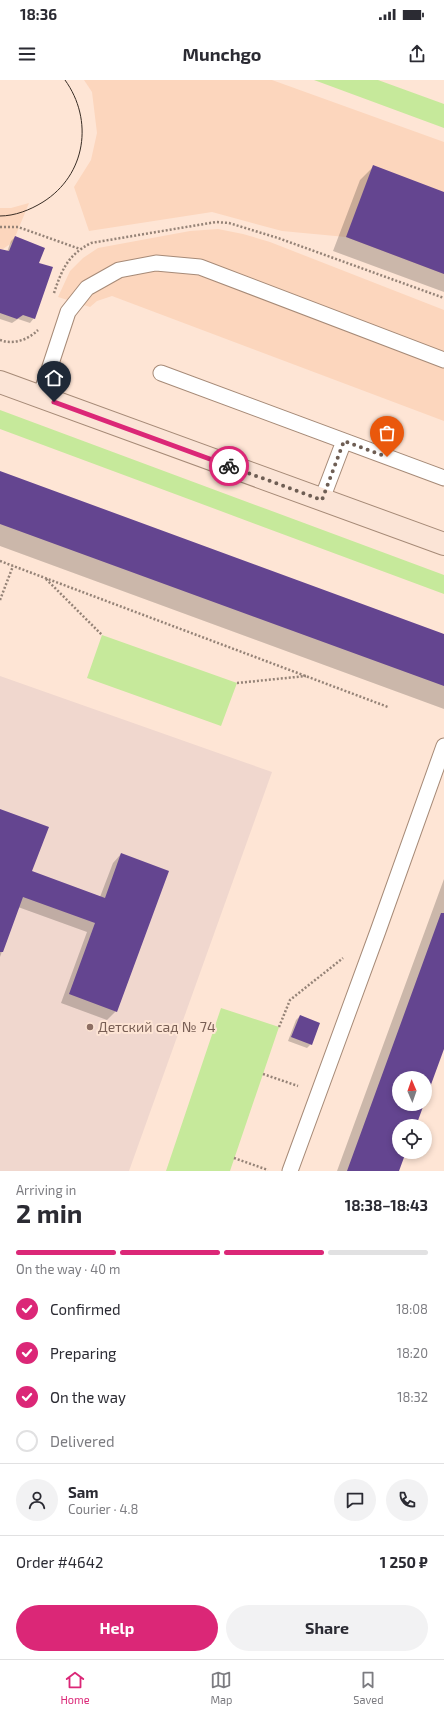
<!DOCTYPE html>
<meta charset="utf-8">
<style>
body{margin:0;font-family:"Exo 2",sans-serif;background:#f2f2f3;color:#2b2b33;height:100vh;display:flex;flex-direction:column;font-size:15px;white-space:nowrap}
*{box-sizing:border-box;margin:0}
p{font-size:13px;color:#7c7c81}
.icon{flex:none;width:22px;height:22px;fill:none;stroke:currentColor;stroke-width:2;stroke-linecap:round;stroke-linejoin:round}
.map{position:relative;height:1091px;overflow:hidden}
.drawer{display:flex;flex-direction:column;background:#fff;flex:1}
.drawer>*{flex:none}
.needle{width:26px;rotate:358deg}
.fabs{position:absolute;left:392px;top:991px;display:grid;gap:8px}
.fabs a{display:grid;place-items:center;width:40px;height:40px;border-radius:50%;background:#fff;box-shadow:0 2px 6px #0003;font-size:20px}
.pin{position:absolute;display:grid;place-items:center;width:34px;height:34px;color:#fff;margin:-41px -17px;border-radius:50% 50% 50% 0;rotate:-45deg;box-shadow:0 0 4px #0007}
.pin .icon{rotate:45deg}
.courier{position:absolute;display:grid;place-items:center;width:40px;height:40px;margin:-20px;border:3px solid #db2777;border-radius:50%;background:#fff;color:#222;box-shadow:0 1px 5px #0007}
.overview em{font-style:normal;font-weight:700}
.overview div{display:flex;flex-direction:column-reverse}
.overview{display:flex;align-items:center;justify-content:space-between;height:68px;padding:0 16px}
h1{font-size:26px;font-weight:700;line-height:30px}
.bar{display:grid;grid-template-columns:repeat(4,1fr);gap:6px 4px;align-content:center;height:48px;padding:0 16px}
.bar i{height:5px;border-radius:3px;background:#e1e1e2}
.bar .active{background:#db2777}
.bar p{grid-column:span 4}
.line{display:flex;align-items:center;gap:10px;padding:0 16px;border-top:1px solid #e1e1e2}
.line div{flex:1}
.round{display:grid;place-items:center;flex:none;width:42px;height:42px;border-radius:21px;background:#f2f2f3}
ol{padding:0 16px;list-style:none}
li{display:flex;align-items:center;gap:12px;height:44px}
li p{margin-inline-start:auto}
li .icon{padding:4px;border-radius:50%;background:#db2777;color:#fff;stroke-width:4}
li:last-child{color:#7c7c81}
li i{width:22px;height:22px;border:2px solid #e1e1e2;border-radius:50%}
.button{display:flex;gap:8px;margin-top:auto;padding:8px 16px}
.button a{flex:1;height:46px;border-radius:24px;background:#db2777;color:#fff;font-size:16px;font-weight:700;line-height:46px;text-align:center}
.button a+a{background:#f2f2f3;color:#2b2b33}
.status{display:flex;justify-content:space-between;align-items:center;height:28px;padding:0 20px;background:#fff;direction:ltr}
.status svg{height:11px;fill:currentColor}
header{display:flex;justify-content:space-between;align-items:center;height:52px;padding:0 16px;background:#fff;font-size:18px;font-weight:700}
.tabs{display:flex;justify-content:space-around;align-items:center;height:56px;border-top:1px solid #e1e1e2;background:#fff;font-size:11px;color:#7c7c81}
.tabs a{display:grid;justify-items:center;gap:2px}
.tabs .active{color:#db2777}
.map>svg:first-child{display:block}
.built{fill:#fcd6bd}
.education{fill:#f0d7ce}
.green{fill:#c6e99b}
.shadow{fill:#0003}
.building{fill:#644590}
.lines{fill:none;stroke-linecap:round;stroke-linejoin:round}
.lane-casing{stroke:#a68a77;stroke-width:17}
.secondary-casing{stroke:#a68a77;stroke-width:24}
.path{stroke:#958377;stroke-width:2.5;stroke-dasharray:2 2;stroke-linecap:butt}
.lane{stroke:#fff;stroke-width:15}
.secondary{stroke:#fbe4d6;stroke-width:22}
.tram{stroke:#392d25;stroke-width:1}
.done{stroke:#6e5e54;stroke-width:4;stroke-dasharray:0 7.2}
.route{stroke:#db2777;stroke-width:5}
.education-dot{fill:#8d6e63;stroke:#fee5d5;stroke-width:1.5}
.labels{text-anchor:middle;stroke-width:4;stroke-linejoin:round;paint-order:stroke}
.education-label{font-size:14px;fill:#785e54;stroke:#fee5d5;text-anchor:start}
</style>
<div class="status"><b>18:36</b><svg viewBox="0 0 49 12"><path d="M0 12V9h3v3zM5 12V6h3v6zM10 12V3h3v9zM15 12V0h3v12zM26 1h20v11H26zM47 4h2v5h-2z"/></svg></div>
<header><svg class="icon" aria-label="menu" viewBox="0 0 24 24"><path d="M4 6h16M4 12h16M4 18h16"/></svg>Munchgo<svg class="icon" aria-label="share" viewBox="0 0 24 24"><path d="M12 15V3M7 8l5-5 5 5M5 13v7h14v-7"/></svg></header>
<div class="map">
<svg width="444" height="1091" viewBox="0 0 444 1091">
<rect width="100%" height="100%" fill="#fee5d5"/>
<!-- built -->
<path class="built" d="M 84,0 L 272,0 L 444,62 L 444,194 L 346,157 L 282,151 L 212,132 L 89,151 L 74,107 L 91,80 L 97,53 L 92,12 Z
M 29,123 L 13,162 L 3,169 L 0,169 L 0,128 L 11,128 Z
M 218,149 L 243,154 L 270,162 L 444,230 L 444,341 L 112,216 L 97,221 L 90,227 L 58,217 L 70,191 L 83,178 L 98,168 L 190,151 Z"/>
<!-- education -->
<path class="education" d="M 0,596 L 272,692 L 129,1091 L 0,1091 Z"/>
<!-- green -->
<path class="green" d="M 314,0 L 378,0 L 444,24 L 444,48 Z
M 0,330 L 444,495 L 444,514 L 0,349 Z
M 102,555 L 237,603 L 221,646 L 87,598 Z
M 221,928 L 279,947 L 230,1091 L 166,1091 Z"/>
<!-- shadow -->
<path class="shadow" d="M 374,86 L 444,113 L 444,212 L 333,171 L 360,100 Z
M 15,157 L 38,184 L 34,238 L 30,243 L 18,239 L 12,243 L 0,239 L 0,170 L 7,172 L 11,161 Z
M 0,392 L 444,555 L 444,629 L 0,466 Z
M 0,731 L 31,792 L 100,817 L 113,783 L 121,774 L 116,931 L 107,940 L 61,923 L 87,852 L 18,827 L 0,877 Z
M 444,799 L 444,966 L 425,1018 L 425,998 L 399,998 L 399,1024 L 423,1024 L 415,1046 L 399,1046 L 399,1072 L 405,1072 L 398,1091 L 337,1091 Z
M 300,936 L 311,964 L 307,968 L 288,961 L 296,940 Z"/>
<!-- building -->
<path class="building" d="M 373,85 L 444,112 L 444,194 L 346,157 Z
M 15,156 L 45,168 L 39,183 L 53,187 L 35,239 L 23,235 L 17,239 L 0,233 L 0,169 L 9,171 Z
M 0,391 L 444,554 L 444,606 L 0,444 Z
M 0,729 L 49,747 L 32,791 L 105,818 L 121,773 L 169,791 L 117,932 L 69,914 L 95,843 L 23,817 L 3,872 L 0,872 Z
M 441,833 L 444,833 L 444,969 L 425,1021 L 425,998 L 399,998 L 399,1024 L 424,1024 L 416,1046 L 399,1046 L 399,1072 L 406,1072 L 399,1091 L 347,1091 Z
M 300,935 L 320,943 L 312,965 L 291,957 Z"/>
<g class="lines">
<defs>
<path id="lane" d="M 161,293 L 444,398
M 40,317 L 68,232 L 87,208 L 119,190 L 156,183 L 200,187 L 444,280
M 322,419 L 344,361
M 290,1091 L 378,851 L 444,666"/>
<path id="secondary" d="M 0,302 L 444,464"/>
</defs>
<!-- lane casing -->
<use href="#lane" class="lane-casing"/>
<!-- secondary casing -->
<use href="#secondary" class="secondary-casing"/>
<!-- path -->
<path class="path" d="M 0,147 L 18,147 L 80,169
M 54,213 C 62,189 68,175 91,163 L 216,142 L 229,143 L 278,158 L 444,218
M 0,260 C 13,265 28,260 38,250
M 0,481 L 388,627
M 46,499 L 102,555
M 0,520 L 13,486
M 237,603 L 306,596
M 279,947 L 290,920 L 343,878
M 263,994 L 298,1006
M 234,1078 L 268,1090"/>
<!-- lane -->
<use href="#lane" class="lane"/>
<!-- secondary -->
<use href="#secondary" class="secondary"/>
<!-- tram -->
<path class="tram" d="M 0,136 C 15,136 30,130 43,122 C 86,95 94,40 65,0"/>
</g>
<g class="lines">
<!-- done -->
<path class="done" d="M 229,386 L 322,420 L 344,361 L 387,377"/>
<!-- route -->
<path class="route" d="M 54,322 L 229,386"/>
</g>
<!-- markers -->
<circle class="education-dot" cx="90" cy="947" r="4"/>
<g class="labels">
<!-- education labels -->
<g class="education-label">
<text x="98" y="952">Детский сад № 74</text>
</g>
</g>
</svg>
<div class="fabs">
<a><svg class="needle" viewBox="-14 -14 28 28"><path d="M0-13l5 13h-10z" fill="#e53935"/><path d="M0 13l5-13h-10z" fill="#7c7c81"/></svg></a>
<a><svg class="icon" aria-label="locate" viewBox="0 0 24 24"><circle cx="12" cy="12" r="6"/><path d="M12 2v4M12 18v4M2 12h4M18 12h4"/></svg></a>
</div>
<div class="pin" style="left:387px;top:377px;background:#ea580c"><svg class="icon" aria-label="bag" viewBox="0 0 24 24"><path d="M5 8h14l-1 12H6zM9 8a3 3 0 0 1 6 0"/></svg></div>
<div class="pin" style="left:54px;top:322px;background:#1f2937"><svg class="icon" aria-label="home" viewBox="0 0 24 24"><path d="M3 11l9-7 9 7M6 9v11h12V9"/></svg></div>
<div class="courier" style="left:229px;top:386px"><svg class="icon" aria-label="bike" viewBox="0 0 24 24"><circle cx="6" cy="16" r="4"/><circle cx="18" cy="16" r="4"/><path d="M6 16l4-8h5l3 8M10 8l3 8H6M13 5h3"/></svg></div>
</div>
<section class="drawer">
<div class="overview"><div><h1>2 min</h1><p>Arriving in</p></div><em>18:38–18:43</em></div>
<div class="bar"><i class="active"></i><i class="active"></i><i class="active"></i><i></i><p>On the way · 40 m</p></div>
<ol>
<li><svg class="icon" aria-label="check" viewBox="0 0 24 24"><path d="M5 12l5 5 9-10"/></svg>Confirmed<p>18:08</p></li>
<li><svg class="icon" aria-label="check" viewBox="0 0 24 24"><path d="M5 12l5 5 9-10"/></svg>Preparing<p>18:20</p></li>
<li><svg class="icon" aria-label="check" viewBox="0 0 24 24"><path d="M5 12l5 5 9-10"/></svg>On the way<p>18:32</p></li>
<li><i></i>Delivered</li>
</ol>
<div class="line" style="height:72px"><a class="round"><svg class="icon" aria-label="person" viewBox="0 0 24 24"><circle cx="12" cy="8" r="4"/><path d="M4 21q1-7 8-7t8 7"/></svg></a><div><b>Sam</b><p>Courier · 4.8</p></div><a class="round"><svg class="icon" aria-label="chat" viewBox="0 0 24 24"><path d="M4 5h16v11H9l-5 4z"/></svg></a><a class="round"><svg class="icon" aria-label="phone" viewBox="0 0 24 24"><path d="M5 4h4l2 5-3 2q2 4 5 5l2-3 5 2v4C11 20 4 13 5 4z"/></svg></a></div>
<div class="line" style="height:52px"><div>Order #4642</div><b>1 250 ₽</b></div>
<div class="button"><a>Help</a><a>Share</a></div>
</section>
<nav class="tabs">
<a class="active"><svg class="icon" aria-label="home" viewBox="0 0 24 24"><path d="M3 11l9-7 9 7M6 9v11h12V9"/></svg>Home</a>
<a><svg class="icon" aria-label="map" viewBox="0 0 24 24"><path d="M3 6l6-2 6 2 6-2v14l-6 2-6-2-6 2zM9 4v14M15 6v14"/></svg>Map</a>
<a><svg class="icon" aria-label="saved" viewBox="0 0 24 24"><path d="M7 4h10v16l-5-4-5 4z"/></svg>Saved</a>
</nav>
